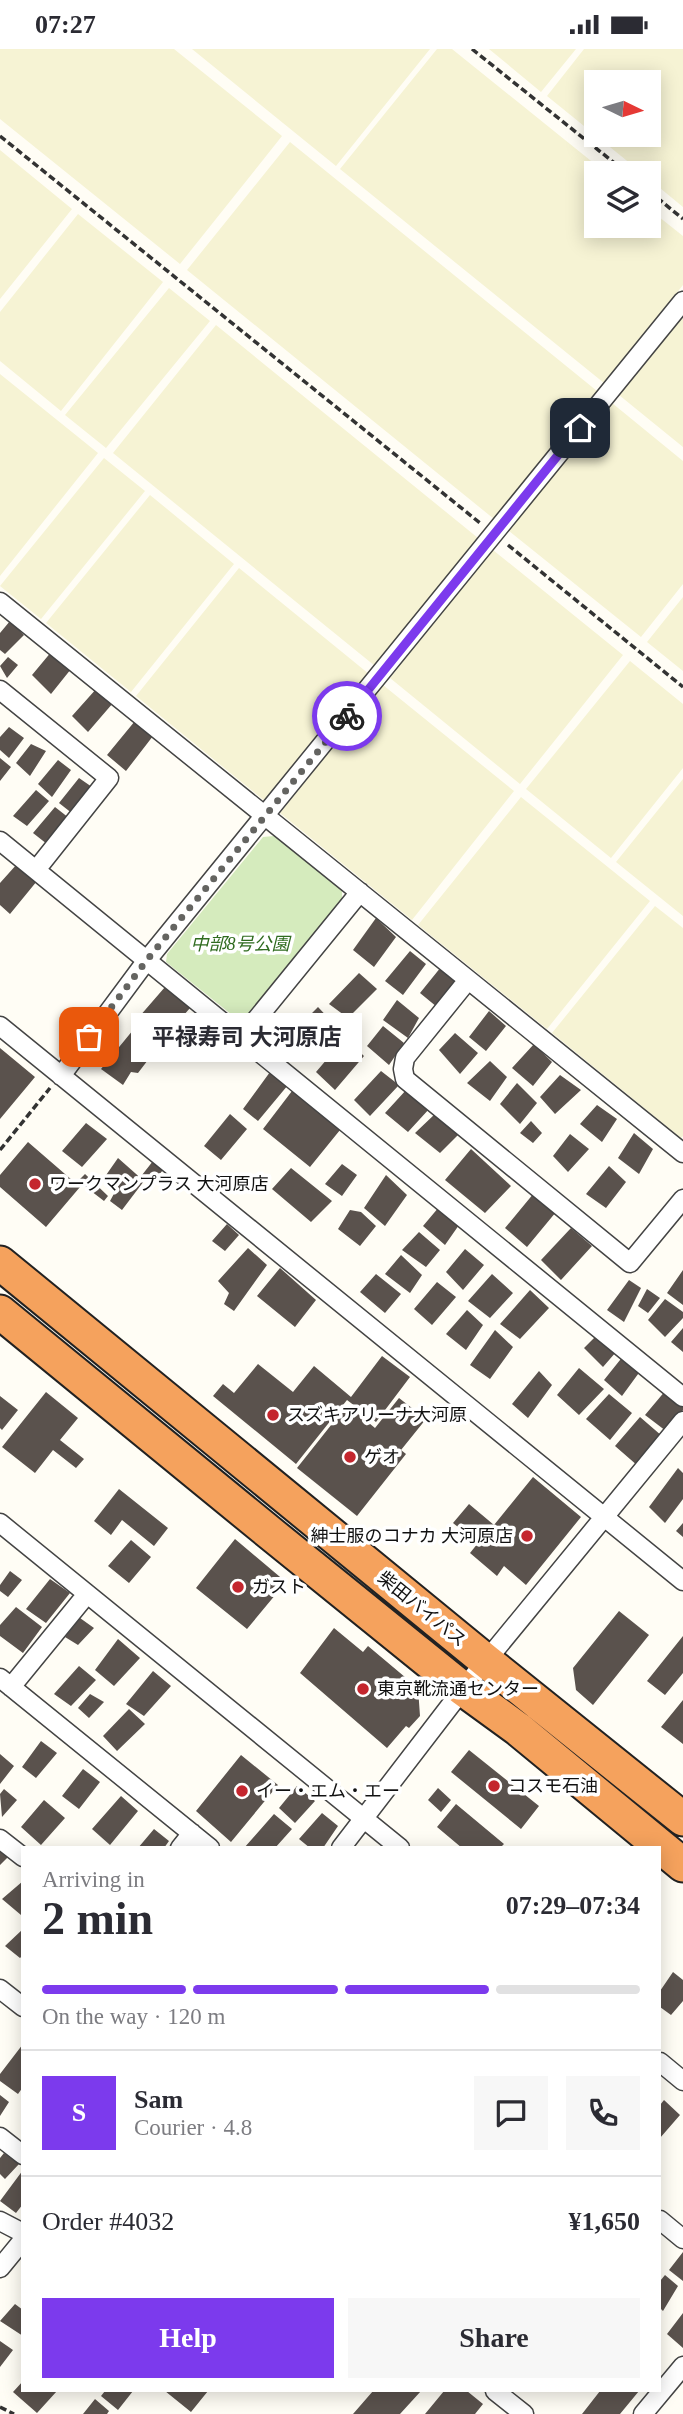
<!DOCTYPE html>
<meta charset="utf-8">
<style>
body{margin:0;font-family:"Times New Roman","Noto Sans JP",serif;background:#f7f7f7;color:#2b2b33;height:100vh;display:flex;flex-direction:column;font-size:26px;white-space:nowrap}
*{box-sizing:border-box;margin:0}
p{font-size:23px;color:#7c7c81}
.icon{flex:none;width:38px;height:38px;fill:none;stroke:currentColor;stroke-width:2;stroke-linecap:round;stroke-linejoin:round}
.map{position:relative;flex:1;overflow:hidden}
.sheet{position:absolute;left:21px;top:1797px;width:640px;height:546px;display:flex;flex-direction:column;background:#fff;border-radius:0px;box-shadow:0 4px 18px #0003}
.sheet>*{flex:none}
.needle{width:46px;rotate:95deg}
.tools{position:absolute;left:584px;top:21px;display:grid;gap:14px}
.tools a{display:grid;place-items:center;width:77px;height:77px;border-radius:0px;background:#fff;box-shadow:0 4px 18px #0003;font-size:35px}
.pin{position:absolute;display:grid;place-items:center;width:60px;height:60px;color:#fff;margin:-30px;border-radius:14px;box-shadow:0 4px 10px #0006}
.courier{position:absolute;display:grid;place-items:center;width:70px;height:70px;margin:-35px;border:5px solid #7c3aed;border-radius:50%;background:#fff;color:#222;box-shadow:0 2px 9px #0007}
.bubble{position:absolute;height:49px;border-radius:0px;background:#fff;box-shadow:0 4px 18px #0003;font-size:23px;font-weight:700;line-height:49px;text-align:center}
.overview em{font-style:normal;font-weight:700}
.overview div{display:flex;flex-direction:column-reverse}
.overview{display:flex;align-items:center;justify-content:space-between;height:119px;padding:0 21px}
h1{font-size:46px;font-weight:700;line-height:52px}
.bar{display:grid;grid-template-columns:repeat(4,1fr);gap:10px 7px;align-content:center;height:84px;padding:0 21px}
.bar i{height:9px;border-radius:5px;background:#e1e1e2}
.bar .on{background:#7c3aed}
.bar p{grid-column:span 4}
.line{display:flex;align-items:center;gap:18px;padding:0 21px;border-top:2px solid #e1e1e2}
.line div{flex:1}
.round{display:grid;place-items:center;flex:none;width:74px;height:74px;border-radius:0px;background:#f7f7f7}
.button{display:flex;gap:14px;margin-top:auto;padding:14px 21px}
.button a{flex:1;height:80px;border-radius:0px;background:#7c3aed;color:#fff;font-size:28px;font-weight:700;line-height:80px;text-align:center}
.button a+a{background:#f7f7f7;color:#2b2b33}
.status{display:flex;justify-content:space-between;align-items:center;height:49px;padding:0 35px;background:#fff;direction:ltr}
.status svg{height:19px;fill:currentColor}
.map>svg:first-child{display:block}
.farmland{fill:#f6f3d4;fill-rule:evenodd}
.green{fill:#d5ebbd}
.building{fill:#5a524d}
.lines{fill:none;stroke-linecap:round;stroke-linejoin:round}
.street-casing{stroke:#444;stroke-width:21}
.highway-casing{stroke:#222;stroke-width:37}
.path{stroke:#333;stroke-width:3.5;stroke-dasharray:7 3.5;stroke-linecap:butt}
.street{stroke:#fff;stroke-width:18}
.highway{stroke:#f5a25d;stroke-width:33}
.done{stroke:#646461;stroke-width:7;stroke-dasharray:0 12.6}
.route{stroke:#7c3aed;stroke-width:9}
.poi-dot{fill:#c4262e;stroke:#fff;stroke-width:2.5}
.labels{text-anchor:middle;stroke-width:7;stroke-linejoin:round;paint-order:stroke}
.park-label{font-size:18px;font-style:italic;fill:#2f6b1f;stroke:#fff}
.poi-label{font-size:18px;fill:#111;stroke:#fff;text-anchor:start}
.street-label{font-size:18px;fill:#111;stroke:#fff}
</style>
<div class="status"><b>07:27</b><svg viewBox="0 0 49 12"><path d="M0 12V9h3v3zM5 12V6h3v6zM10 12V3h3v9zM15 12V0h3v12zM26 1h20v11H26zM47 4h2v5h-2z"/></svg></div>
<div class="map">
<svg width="683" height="2365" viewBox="0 0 683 2365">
<rect width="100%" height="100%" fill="#fffdf5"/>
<!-- farmland -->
<path class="farmland" d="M 0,0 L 174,0 L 282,87 L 180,215 L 0,70 Z
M 192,0 L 430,0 L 336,117 Z
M 437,0 L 452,0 L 606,124 L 597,124 L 597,177 L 649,177 L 649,160 L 683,187 L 683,236 L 604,334 L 340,120 Z
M 489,0 L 576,0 L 541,43 Z
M 584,0 L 683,0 L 683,158 L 649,130 L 649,124 L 642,124 L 547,47 ZM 597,33 L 649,33 L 649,86 L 597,86 Z
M 290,93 L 597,342 L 494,470 L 187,221 Z
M 0,101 L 72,160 L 0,250 Z
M 78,165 L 163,233 L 61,362 L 0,312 L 0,263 Z
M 169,239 L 210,272 L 106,399 L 65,366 Z
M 683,267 L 683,398 L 619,346 Z
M 216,276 L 478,489 L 375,617 L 113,404 Z
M 0,325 L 98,404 L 0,527 Z
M 612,354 L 683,412 L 683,535 L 641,588 L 509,482 Z
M 104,409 L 145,442 L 41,570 L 0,537 Z
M 150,446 L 234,515 L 131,643 L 46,574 Z
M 493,501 L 623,606 L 520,735 L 390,629 Z
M 239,519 L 369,625 L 266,753 L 136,647 Z
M 683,548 L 683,622 L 647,593 Z
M 630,612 L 683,655 L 683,719 L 611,809 L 526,740 Z
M 383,636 L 514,742 L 412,871 L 280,764 Z
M 683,730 L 683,867 L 616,813 Z
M 521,748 L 650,852 L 547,980 L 418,876 Z
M 655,857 L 683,879 L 683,1087 L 681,1089 L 552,984 Z"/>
<!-- green -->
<path class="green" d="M 274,787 L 342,840 L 342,850 L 245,971 L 237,970 L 166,913 L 167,905 L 263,788 Z"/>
<!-- building -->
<path class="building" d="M 10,572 L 24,586 L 5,605 L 0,601 L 0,584 Z
M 52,602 L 71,620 L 51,645 L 32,626 Z
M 8,608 L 18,616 L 7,629 L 0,617 Z
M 97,639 L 113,654 L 88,683 L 72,667 Z
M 135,672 L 153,687 L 126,722 L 107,706 Z
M 9,678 L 24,689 L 9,709 L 0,701 L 0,688 Z
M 31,695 L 46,702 L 30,727 L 16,714 Z
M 0,709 L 11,718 L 0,732 Z
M 58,711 L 71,721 L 52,748 L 38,735 Z
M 79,729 L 92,738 L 73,765 L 59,754 Z
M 36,741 L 49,752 L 27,777 L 13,767 Z
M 55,758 L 69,769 L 47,795 L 33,784 Z
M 17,815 L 37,832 L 10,865 L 0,856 L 0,834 Z
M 376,869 L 396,888 L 374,918 L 353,901 Z
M 410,902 L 426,915 L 403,946 L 385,932 Z
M 441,918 L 460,933 L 437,958 L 420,944 Z
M 359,924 L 377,940 L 348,969 L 329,955 Z
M 165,938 L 190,959 L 164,989 L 139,968 Z
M 397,951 L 419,969 L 408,989 L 383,971 Z
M 318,958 L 334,975 L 298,1013 L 279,997 Z
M 489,962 L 506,977 L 486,1002 L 469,988 Z
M 138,975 L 161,994 L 138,1024 L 131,1023 L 123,1036 L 101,1020 Z
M 383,977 L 404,994 L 389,1016 L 367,997 Z
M 455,984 L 478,1004 L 460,1025 L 439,1001 Z
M 345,989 L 364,1007 L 335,1041 L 316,1023 Z
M 534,995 L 552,1013 L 533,1037 L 512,1019 Z
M 0,999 L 35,1028 L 0,1070 Z
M 490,1012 L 507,1028 L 490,1052 L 467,1034 Z
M 381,1022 L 399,1036 L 370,1067 L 354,1051 Z
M 270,1023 L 288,1036 L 258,1072 L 243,1060 Z
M 560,1026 L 581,1041 L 555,1065 L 540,1048 Z
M 517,1034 L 537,1054 L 520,1075 L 500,1055 Z
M 407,1040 L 430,1059 L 408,1083 L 385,1064 Z
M 292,1042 L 340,1081 L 310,1118 L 263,1080 Z
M 597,1056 L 617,1070 L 602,1093 L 580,1075 Z
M 436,1064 L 459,1085 L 440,1104 L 415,1084 Z
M 230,1065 L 247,1080 L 221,1111 L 204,1097 Z
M 531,1072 L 542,1084 L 533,1094 L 520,1084 Z
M 86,1074 L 107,1090 L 82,1118 L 62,1102 Z
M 634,1084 L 653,1100 L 639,1125 L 618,1109 Z
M 570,1085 L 589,1100 L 568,1123 L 553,1107 Z
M 28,1093 L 80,1138 L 46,1178 L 0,1138 L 0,1126 Z
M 471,1100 L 511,1137 L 485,1164 L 445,1131 Z
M 118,1109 L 144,1132 L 122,1161 L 110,1152 L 116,1141 L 104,1129 Z
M 153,1112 L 163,1121 L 152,1134 L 142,1126 Z
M 342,1115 L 357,1126 L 342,1147 L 325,1135 Z
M 609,1117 L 626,1133 L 606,1159 L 586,1145 Z
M 291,1119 L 332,1152 L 311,1173 L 272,1140 Z
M 85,1125 L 108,1147 L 104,1152 L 78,1132 Z
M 386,1126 L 407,1146 L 385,1177 L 364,1159 Z
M 534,1144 L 556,1163 L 527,1198 L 505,1179 Z
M 439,1158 L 459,1176 L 445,1196 L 423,1177 Z
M 350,1161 L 361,1163 L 376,1177 L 360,1197 L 338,1180 Z
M 227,1175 L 239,1186 L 225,1202 L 212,1192 Z
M 571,1179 L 592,1197 L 561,1231 L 541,1211 Z
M 419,1183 L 440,1201 L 426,1218 L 402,1201 Z
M 248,1199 L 267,1216 L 234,1262 L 224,1255 L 229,1244 L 218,1232 Z
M 465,1200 L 484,1216 L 463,1241 L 446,1223 Z
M 401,1206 L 422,1226 L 410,1244 L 385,1225 Z
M 280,1219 L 316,1251 L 295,1278 L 257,1247 Z
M 683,1221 L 683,1256 L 667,1244 Z
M 376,1225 L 401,1245 L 385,1264 L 360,1243 Z
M 492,1225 L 513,1244 L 490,1269 L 468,1252 Z
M 629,1231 L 641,1239 L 624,1273 L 607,1261 Z
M 437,1233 L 456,1248 L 432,1276 L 414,1260 Z
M 647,1240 L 660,1249 L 648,1264 L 638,1257 Z
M 530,1241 L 549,1259 L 520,1290 L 500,1275 Z
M 665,1250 L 683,1263 L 683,1269 L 665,1288 L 648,1271 Z
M 467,1261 L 483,1276 L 466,1301 L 446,1285 Z
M 683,1279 L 683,1303 L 671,1293 Z
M 495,1281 L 513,1298 L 490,1330 L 470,1316 Z
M 597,1286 L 616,1303 L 603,1318 L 584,1299 Z
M 624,1306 L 641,1321 L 622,1347 L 604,1331 Z
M 382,1307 L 410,1328 L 376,1373 L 347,1351 L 296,1415 L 213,1347 L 223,1335 L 234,1344 L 258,1315 L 293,1343 L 314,1317 L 351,1348 Z
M 579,1319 L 604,1340 L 579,1366 L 557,1346 Z
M 539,1322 L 552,1336 L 528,1369 L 512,1355 Z
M 666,1341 L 683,1354 L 683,1361 L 666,1382 L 645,1366 Z
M 46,1343 L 78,1369 L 60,1391 L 84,1410 L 76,1419 L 53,1401 L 35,1424 L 2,1398 Z
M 609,1345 L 632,1364 L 610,1391 L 586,1370 Z
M 0,1347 L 18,1361 L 2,1381 L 0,1379 Z
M 399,1349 L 426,1370 L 401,1401 L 406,1405 L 357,1467 L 297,1419 L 347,1356 L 375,1379 Z
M 640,1368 L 662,1387 L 638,1417 L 615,1397 Z
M 678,1419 L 683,1424 L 683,1450 L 665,1474 L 649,1458 Z
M 533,1428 L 581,1468 L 526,1536 L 504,1517 L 497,1527 L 470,1504 L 478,1494 L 453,1474 L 469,1455 L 494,1476 Z
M 119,1440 L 168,1479 L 154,1497 L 122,1471 L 111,1486 L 94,1472 Z
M 683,1474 L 683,1488 L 676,1482 Z
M 235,1490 L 286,1533 L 247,1580 L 196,1539 Z
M 131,1491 L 151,1508 L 129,1534 L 108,1517 Z
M 10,1522 L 22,1531 L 8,1548 L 0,1542 L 0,1536 Z
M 50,1530 L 70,1544 L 46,1574 L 26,1560 Z
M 16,1558 L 42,1578 L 23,1604 L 0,1587 L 0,1576 Z
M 619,1562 L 649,1586 L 593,1656 L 576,1641 L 573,1619 Z
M 80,1569 L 94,1579 L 78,1596 L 65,1588 Z
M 334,1579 L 363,1603 L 368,1597 L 418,1639 L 420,1667 L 409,1679 L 406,1677 L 387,1699 L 300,1624 Z
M 683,1587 L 683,1624 L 665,1646 L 647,1632 Z
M 118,1590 L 140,1609 L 114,1637 L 95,1621 Z
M 79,1617 L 96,1631 L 71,1657 L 54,1645 Z
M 153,1622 L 171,1637 L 144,1667 L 126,1655 Z
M 90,1645 L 104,1653 L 89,1669 L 78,1659 Z
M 683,1651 L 683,1695 L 661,1678 Z
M 129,1660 L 145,1675 L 117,1702 L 103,1687 Z
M 41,1692 L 57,1704 L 36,1729 L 22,1718 Z
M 469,1701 L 539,1757 L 521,1780 L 451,1723 Z
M 0,1705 L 14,1717 L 0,1735 Z
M 241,1706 L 278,1736 L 231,1793 L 196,1762 Z
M 83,1720 L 100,1733 L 79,1760 L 62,1747 Z
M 297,1737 L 315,1752 L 295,1774 L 279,1759 Z
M 438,1739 L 451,1751 L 441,1763 L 428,1751 Z
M 4,1740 L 17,1751 L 2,1768 L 0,1745 Z
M 121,1747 L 138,1762 L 110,1796 L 92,1780 Z
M 44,1751 L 65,1769 L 41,1796 L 21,1778 Z
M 456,1755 L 504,1795 L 500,1799 L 462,1799 L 437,1778 Z
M 322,1764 L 338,1777 L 323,1799 L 310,1799 L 299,1790 Z
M 274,1765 L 292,1780 L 275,1799 L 244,1799 Z
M 154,1780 L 169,1792 L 164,1799 L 138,1799 Z
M 0,1797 L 10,1806 L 0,1816 Z
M 23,1832 L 23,1864 L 21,1866 L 2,1850 Z
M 23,1880 L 23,1906 L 20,1909 L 5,1897 Z
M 673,1923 L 683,1931 L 683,1952 L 671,1966 L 660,1958 L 660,1942 Z
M 23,1995 L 23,2038 L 18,2045 L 0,2032 L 0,2025 Z
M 0,2046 L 9,2053 L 0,2067 Z
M 664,2051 L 680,2066 L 660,2089 L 660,2056 Z
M 4,2104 L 19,2115 L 5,2130 L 0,2125 L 0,2109 Z
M 23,2121 L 23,2155 L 16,2164 L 0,2152 Z
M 683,2203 L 683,2232 L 669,2221 Z
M 665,2226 L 678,2237 L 663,2262 L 660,2259 L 660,2232 Z
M 15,2255 L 23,2261 L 23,2287 L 0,2272 Z
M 683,2264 L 683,2299 L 667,2285 Z
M 0,2292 L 13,2301 L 0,2318 Z
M 23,2332 L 23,2342 L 57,2342 L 37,2364 L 13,2343 Z
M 105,2342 L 133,2342 L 118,2361 L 101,2347 Z
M 165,2342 L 208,2342 L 191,2363 Z
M 373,2342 L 421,2342 L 400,2365 L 353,2365 Z
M 444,2342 L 467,2342 L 483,2355 L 475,2365 L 425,2365 Z
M 600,2342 L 639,2342 L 620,2365 L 582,2365 Z
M 95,2350 L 109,2362 L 107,2365 L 83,2365 Z"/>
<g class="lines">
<defs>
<path id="street" d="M 0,553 L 683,1104
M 0,641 L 109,729 L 36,821
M 0,792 L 683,1348
M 468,931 L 405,1009 L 403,1020 L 405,1030 L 630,1214 L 683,1150
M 0,977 L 683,1532
M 242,988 L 360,843
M 61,1027 L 147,911 L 683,252
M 0,1474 L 400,1799
M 0,1629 L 210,1799
M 11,1638 L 87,1545
M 0,1790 L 23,1808
M 180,1799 L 192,1784
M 341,1799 L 463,1640 L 683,1372
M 0,1940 L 23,1958
M 660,2013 L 683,2032
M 0,2088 L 23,2106
M 660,2171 L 683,2190
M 0,2172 L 23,2184
M 0,2219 L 23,2191
M 495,2342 L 524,2365
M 643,2365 L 683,2317"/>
<path id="highway" d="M 0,1214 L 486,1612 L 683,1770
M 0,1263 L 275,1488 L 463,1640 L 518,1680 L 683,1816"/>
</defs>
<!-- street casing -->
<use href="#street" class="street-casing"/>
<!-- highway casing -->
<use href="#highway" class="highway-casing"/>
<!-- path -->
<path class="path" d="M 472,0 L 627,124
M 0,87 L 480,474
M 649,142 L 683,170
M 508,496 L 683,638
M 0,1101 L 50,1039
M 0,2358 L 14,2365"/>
<!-- street -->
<use href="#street" class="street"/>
<!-- highway -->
<use href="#highway" class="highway"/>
</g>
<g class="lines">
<!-- done -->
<path class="done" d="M 89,988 L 147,911 L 347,667"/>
<!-- route -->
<path class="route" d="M 347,667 L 580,379"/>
</g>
<!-- markers -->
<g class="poi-dot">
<circle cx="35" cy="1135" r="7"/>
<circle cx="273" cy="1366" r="7"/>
<circle cx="350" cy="1408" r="7"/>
<circle cx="527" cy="1487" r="7"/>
<circle cx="238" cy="1538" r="7"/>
<circle cx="363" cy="1640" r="7"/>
<circle cx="494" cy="1737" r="7"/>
<circle cx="242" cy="1742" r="7"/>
</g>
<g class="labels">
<!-- park labels -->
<g class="park-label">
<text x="240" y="901">中部8号公園</text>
</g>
<!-- poi labels -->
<g class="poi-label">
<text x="49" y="1141">ワークマンプラス 大河原店</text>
<text x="287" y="1372">スズキアリーナ大河原</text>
<text x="364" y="1414">ゲオ</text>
<text x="513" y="1493" text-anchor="end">紳士服のコナカ 大河原店</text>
<text x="252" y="1544">ガスト</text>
<text x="377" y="1646">東京靴流通センター</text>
<text x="508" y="1743">コスモ石油</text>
<text x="256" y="1748">イー・エム・エー</text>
</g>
<!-- street labels -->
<g class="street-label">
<text transform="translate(422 1560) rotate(39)" y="6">柴田バイパス</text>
</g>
</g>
</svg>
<div class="tools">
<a><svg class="needle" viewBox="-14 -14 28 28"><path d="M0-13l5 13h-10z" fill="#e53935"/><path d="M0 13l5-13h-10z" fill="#7c7c81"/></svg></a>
<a><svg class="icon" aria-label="layers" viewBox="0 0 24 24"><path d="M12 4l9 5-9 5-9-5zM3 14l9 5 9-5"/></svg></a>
</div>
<div class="pin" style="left:89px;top:988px;background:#ea580c"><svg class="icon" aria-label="bag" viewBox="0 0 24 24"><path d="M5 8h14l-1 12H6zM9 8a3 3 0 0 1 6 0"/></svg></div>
<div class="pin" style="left:580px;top:379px;background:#1f2937"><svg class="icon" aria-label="home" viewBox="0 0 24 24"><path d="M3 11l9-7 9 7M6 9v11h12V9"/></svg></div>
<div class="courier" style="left:347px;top:667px"><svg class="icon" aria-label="bike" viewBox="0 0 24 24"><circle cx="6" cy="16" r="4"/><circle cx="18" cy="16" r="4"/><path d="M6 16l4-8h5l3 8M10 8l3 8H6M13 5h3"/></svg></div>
<div class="bubble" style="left:131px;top:964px;width:231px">平禄寿司 大河原店</div>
<section class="sheet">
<div class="overview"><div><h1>2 min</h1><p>Arriving in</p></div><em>07:29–07:34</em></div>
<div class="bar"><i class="on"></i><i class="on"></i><i class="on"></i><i></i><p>On the way · 120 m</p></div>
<div class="line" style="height:126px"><b class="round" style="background:#7c3aed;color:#fff">S</b><div><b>Sam</b><p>Courier · 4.8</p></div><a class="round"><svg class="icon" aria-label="chat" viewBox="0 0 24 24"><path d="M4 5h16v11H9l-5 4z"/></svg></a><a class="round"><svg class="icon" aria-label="phone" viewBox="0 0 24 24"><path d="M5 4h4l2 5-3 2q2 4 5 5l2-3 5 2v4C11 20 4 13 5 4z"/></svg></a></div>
<div class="line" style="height:91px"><div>Order #4032</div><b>¥1,650</b></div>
<div class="button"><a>Help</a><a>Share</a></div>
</section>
</div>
